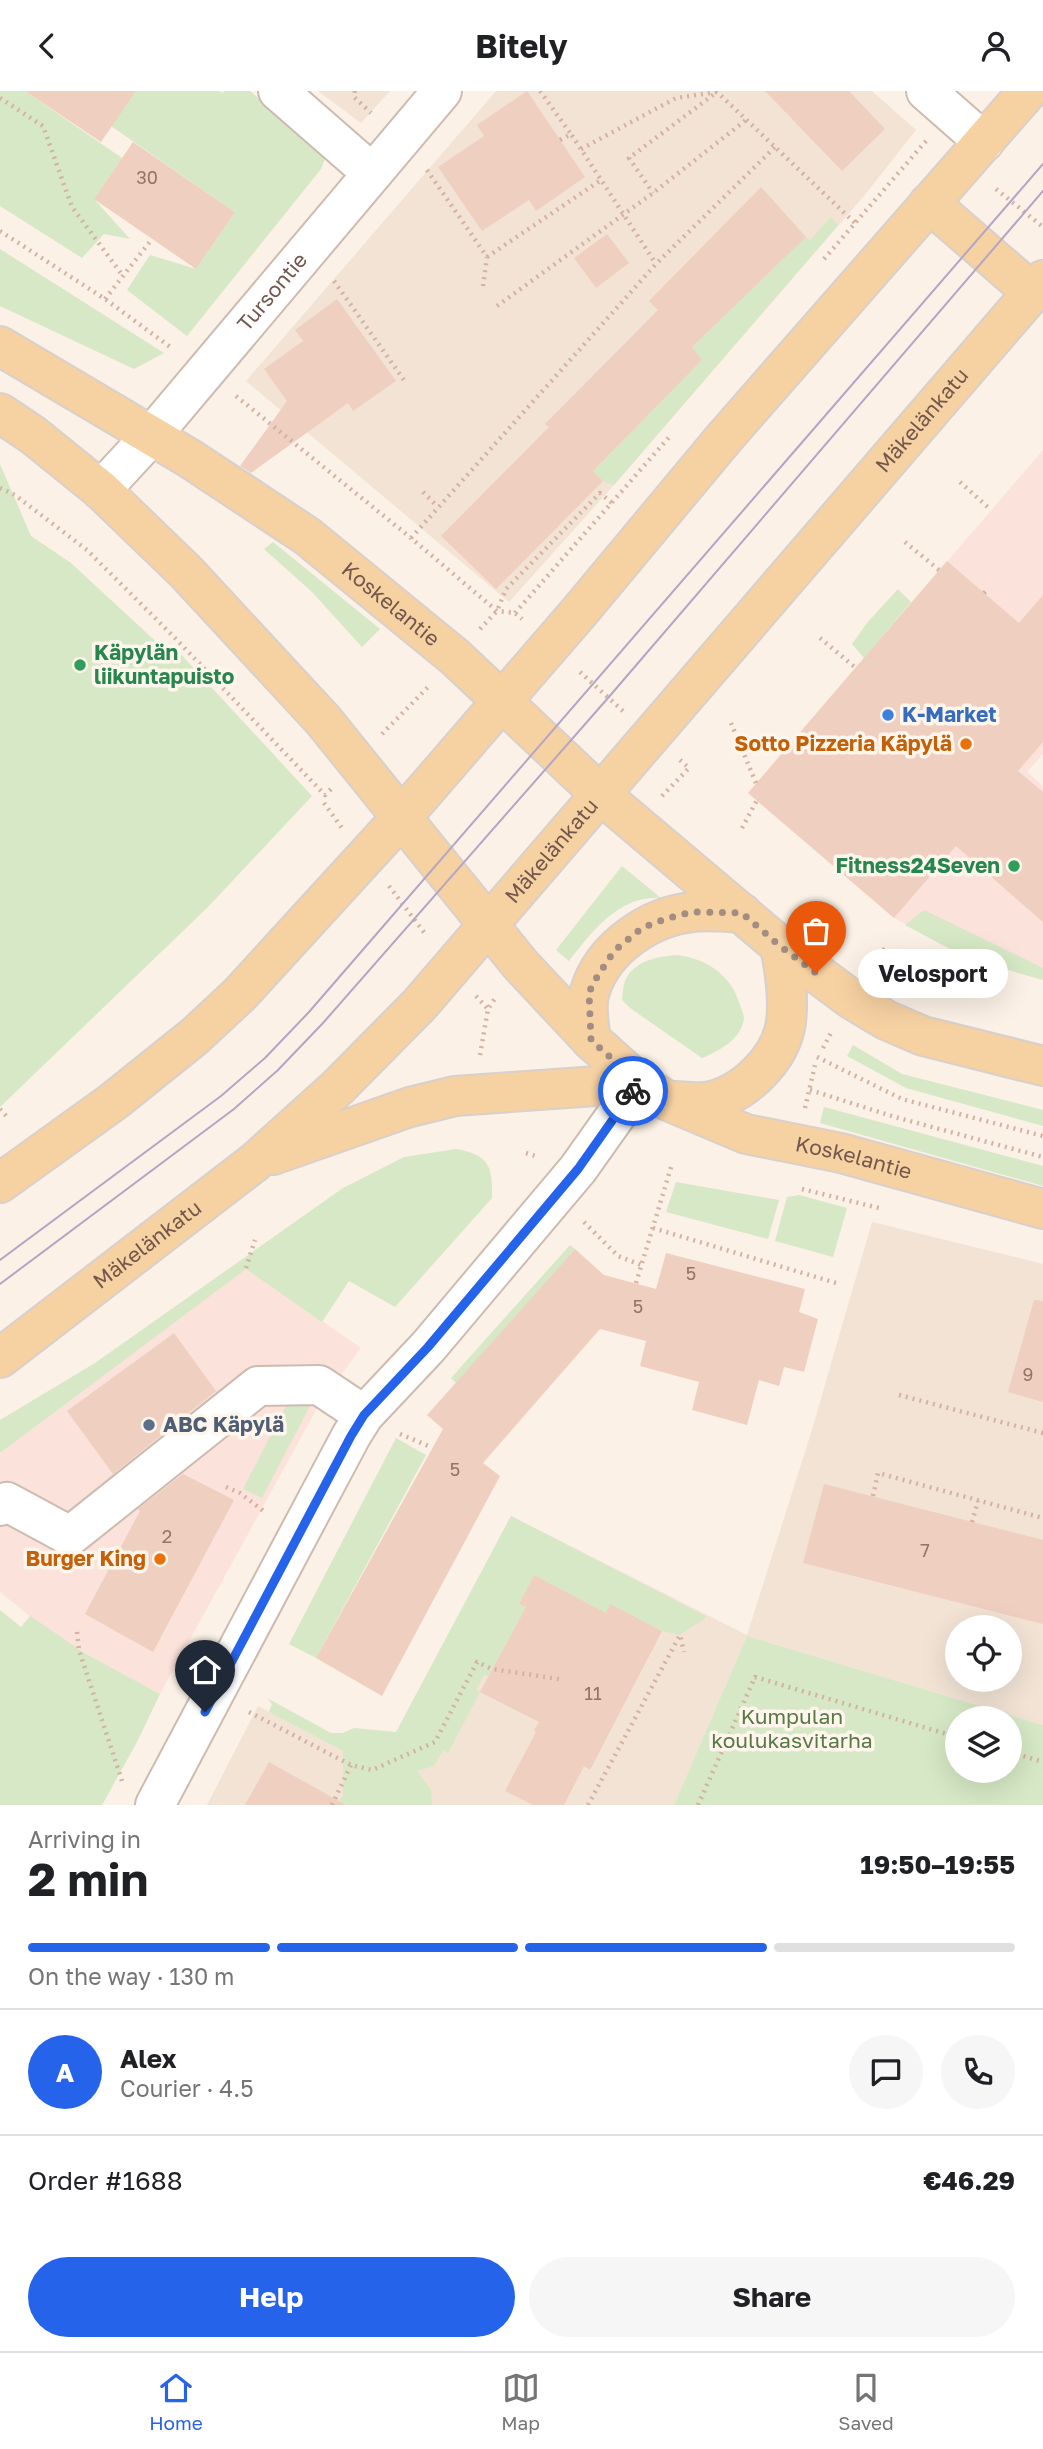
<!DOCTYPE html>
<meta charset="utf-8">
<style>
body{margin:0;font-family:"Golos Text",sans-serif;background:#f6f6f6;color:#202124;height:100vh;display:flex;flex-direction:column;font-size:26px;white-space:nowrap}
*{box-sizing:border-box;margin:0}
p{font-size:23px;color:#757577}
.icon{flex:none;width:38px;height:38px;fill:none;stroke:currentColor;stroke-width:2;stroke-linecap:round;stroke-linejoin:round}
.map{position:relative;height:1714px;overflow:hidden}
.sheet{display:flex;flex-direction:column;background:#fff;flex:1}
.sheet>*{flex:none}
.buttons{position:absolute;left:945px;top:1524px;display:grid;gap:14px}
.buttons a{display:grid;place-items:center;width:77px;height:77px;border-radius:50%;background:#fff;box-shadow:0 7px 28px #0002;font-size:35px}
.pin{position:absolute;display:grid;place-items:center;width:60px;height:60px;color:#fff;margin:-72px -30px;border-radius:50% 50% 50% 0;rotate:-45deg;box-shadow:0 0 7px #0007}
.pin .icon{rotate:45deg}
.courier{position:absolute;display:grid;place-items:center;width:70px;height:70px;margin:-35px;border:5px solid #2563eb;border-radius:50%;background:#fff;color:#222;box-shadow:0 2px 9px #0007}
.bubble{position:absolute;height:49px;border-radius:24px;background:#fff;box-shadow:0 7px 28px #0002;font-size:23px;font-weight:700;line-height:49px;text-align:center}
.summary em{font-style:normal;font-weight:700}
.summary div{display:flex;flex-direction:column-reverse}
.summary{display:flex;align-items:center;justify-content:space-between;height:119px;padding:0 28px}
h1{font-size:46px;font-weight:700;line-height:52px}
.bar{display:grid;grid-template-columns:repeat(4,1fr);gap:10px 7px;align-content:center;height:84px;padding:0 28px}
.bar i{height:9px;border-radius:5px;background:#e0e0e0}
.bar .on{background:#2563eb}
.bar p{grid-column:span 4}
.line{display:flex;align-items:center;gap:18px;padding:0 28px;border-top:2px solid #e0e0e0}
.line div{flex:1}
.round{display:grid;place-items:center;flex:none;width:74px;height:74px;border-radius:37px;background:#f6f6f6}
.cta{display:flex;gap:14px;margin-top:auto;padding:14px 28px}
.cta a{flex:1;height:80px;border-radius:42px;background:#2563eb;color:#fff;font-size:28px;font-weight:700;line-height:80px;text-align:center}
.cta a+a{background:#f6f6f6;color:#202124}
header{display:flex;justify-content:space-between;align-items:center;height:91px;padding:0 28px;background:#fff;font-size:32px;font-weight:700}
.tab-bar{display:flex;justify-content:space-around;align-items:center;height:98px;border-top:2px solid #e0e0e0;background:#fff;font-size:19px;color:#757577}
.tab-bar a{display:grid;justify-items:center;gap:4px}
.tab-bar .on{color:#2563eb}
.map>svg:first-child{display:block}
.residential{fill:#f2e3d5;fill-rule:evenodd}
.commercial{fill:#fbe2db}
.green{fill:#d6e8c5;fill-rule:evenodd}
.building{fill:#efcfbf}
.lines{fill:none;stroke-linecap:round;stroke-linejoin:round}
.minor-casing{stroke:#cebbb0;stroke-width:42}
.major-casing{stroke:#d8d0cd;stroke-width:42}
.path{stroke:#d4b2a2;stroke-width:4.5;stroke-dasharray:2 5;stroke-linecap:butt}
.minor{stroke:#fff;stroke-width:38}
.major{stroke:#f6d1a2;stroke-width:38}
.tram{stroke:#b4a5c4;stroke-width:2}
.done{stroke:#a38d82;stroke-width:7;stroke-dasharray:0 12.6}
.route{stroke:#2563eb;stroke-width:9}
.leisure-dot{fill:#2e9e5b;stroke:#fef6ec;stroke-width:2.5}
.shop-dot{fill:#3f7fe0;stroke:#fef6ec;stroke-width:2.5}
.food-dot{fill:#e8710a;stroke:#fef6ec;stroke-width:2.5}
.service-dot{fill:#5c6f8a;stroke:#fef6ec;stroke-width:2.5}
.labels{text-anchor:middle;stroke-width:7;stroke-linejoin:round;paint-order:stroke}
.number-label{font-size:18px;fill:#927569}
.street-label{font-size:21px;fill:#73574c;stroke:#fef6ec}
.leisure-label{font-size:21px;font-weight:bold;fill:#27864d;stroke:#fef6ec;text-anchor:start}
.shop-label{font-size:21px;font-weight:bold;fill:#366cbe;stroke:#fef6ec;text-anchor:start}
.food-label{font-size:21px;font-weight:bold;fill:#c56008;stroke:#fef6ec;text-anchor:end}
.service-label{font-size:21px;font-weight:bold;fill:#4e5e75;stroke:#fef6ec;text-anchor:start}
.park-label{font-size:21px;fill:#587845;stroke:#fef6ec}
</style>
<header><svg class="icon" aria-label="back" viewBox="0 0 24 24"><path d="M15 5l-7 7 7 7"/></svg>Bitely<svg class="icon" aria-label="person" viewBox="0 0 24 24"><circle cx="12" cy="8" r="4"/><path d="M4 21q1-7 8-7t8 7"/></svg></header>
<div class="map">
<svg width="1043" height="1714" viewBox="0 0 1043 1714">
<rect width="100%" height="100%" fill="#fbf1e6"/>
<!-- residential -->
<path class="residential" d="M 318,0 L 390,0 L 361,32 Z
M 496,0 L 872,0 L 916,39 L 864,105 L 614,394 L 509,511 L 246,290 Z
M 872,1131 L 1043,1173 L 1043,1634 L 747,1545 L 674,1714 L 207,1714 L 258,1615 L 343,1660 L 373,1662 L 387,1660 L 511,1425 L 747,1544 L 811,1342 ZM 957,1536 L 1010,1536 L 1010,1589 L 957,1589 Z"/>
<!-- commercial -->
<path class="commercial" d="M 1043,359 L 1043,663 L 1027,681 L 1043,695 L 1043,889 L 967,867 L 894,827 L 748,702 Z
M 246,1177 L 361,1257 L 320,1312 L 160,1603 L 86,1563 L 42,1535 L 0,1501 L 0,1362 Z"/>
<!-- green -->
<path class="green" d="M 0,0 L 25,0 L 122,67 L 94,108 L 130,148 L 104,143 L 82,167 L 0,115 Z
M 136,0 L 219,0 L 223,2 L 224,0 L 250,0 L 326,65 L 321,78 L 187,245 L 127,199 L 150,164 L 196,178 L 235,121 L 111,35 Z
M 831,126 L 838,134 L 614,394 L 603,390 L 593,380 L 702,269 L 692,256 L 806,146 L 810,149 Z
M 0,158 L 164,262 L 134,278 L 0,215 Z
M 0,373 L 31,445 L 71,472 L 165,559 L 175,557 L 312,705 L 208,816 L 0,1016 Z
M 273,451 L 380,538 L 362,556 L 312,501 L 264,458 Z
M 898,498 L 911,511 L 864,567 L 852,553 L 867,532 Z
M 622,775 L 661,807 C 620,804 592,840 569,870 L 556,859 Z
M 924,819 L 1043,877 L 1043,889 L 967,867 L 905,834 Z
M 678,864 C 706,868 730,883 739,911 C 740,915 744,923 744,927 C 742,948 719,960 702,967 L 630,917 L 622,909 C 623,902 623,891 627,886 C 637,869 660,865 678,864 Z
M 853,954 L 902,983 L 1043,1019 L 1043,1035 L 906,997 L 847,965 Z
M 824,1016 L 1043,1075 L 1043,1095 L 820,1032 Z
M 456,1058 C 489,1064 493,1075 492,1107 L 395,1216 L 349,1190 L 322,1231 L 246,1178 L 0,1362 L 0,1329 L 95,1272 L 343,1097 L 404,1066 Z
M 676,1091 L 779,1109 L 768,1148 L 666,1121 Z
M 799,1104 L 847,1117 L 833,1166 L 775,1150 L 787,1106 Z
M 570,1154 L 575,1158 L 456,1292 L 451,1287 Z
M 290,1307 L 314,1307 L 262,1407 L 243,1398 Z
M 396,1347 L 426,1364 L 316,1567 L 289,1553 Z
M 511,1425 L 707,1526 L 680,1544 L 662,1540 L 610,1513 L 606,1522 L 534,1484 L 519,1512 L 526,1516 L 488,1585 L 484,1584 L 476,1599 L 480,1601 L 448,1662 L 443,1659 L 434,1675 L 417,1680 L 431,1699 L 432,1714 L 338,1714 L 343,1704 L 343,1660 L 269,1621 L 272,1613 L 267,1607 L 331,1642 L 343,1642 L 354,1637 L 396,1641 Z
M 0,1519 L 21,1536 L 30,1525 L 86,1563 L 160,1603 L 136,1653 L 102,1714 L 0,1714 Z
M 747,1545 L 1043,1634 L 1043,1714 L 674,1714 ZM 957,1628 L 1010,1628 L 1010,1680 L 957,1680 Z"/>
<!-- building -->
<path class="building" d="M 25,0 L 136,0 L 101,51 Z
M 527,0 L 585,86 L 536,120 L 529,109 L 482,140 L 438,76 L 484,45 L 477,34 Z
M 765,0 L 849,0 L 885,38 L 842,80 Z
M 133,51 L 235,121 L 196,178 L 94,108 Z
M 761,96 L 806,146 L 692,256 L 702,269 L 593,380 L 603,390 L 496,498 L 441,445 L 549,336 L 545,333 L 658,219 L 649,210 Z
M 607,143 L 629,172 L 596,197 L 574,167 Z
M 337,208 L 396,290 L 353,320 L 348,312 L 251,382 L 240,375 L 287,310 L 264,278 L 303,250 L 295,239 Z
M 947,470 L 1019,532 L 1043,504 L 1043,651 L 1018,680 L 1043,701 L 1043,831 L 956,755 L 894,827 L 748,702 Z
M 575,1158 L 604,1184 L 656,1198 L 666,1162 L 805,1198 L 799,1221 L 818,1228 L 804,1281 L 784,1276 L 779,1295 L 759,1289 L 747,1334 L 692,1319 L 699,1291 L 640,1275 L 646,1250 L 600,1238 L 483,1372 L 500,1385 L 382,1605 L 316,1567 L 443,1338 L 427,1324 Z
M 1034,1209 L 1043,1210 L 1043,1311 L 1008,1301 Z
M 174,1242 L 216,1300 L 113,1383 L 67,1320 Z
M 183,1383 L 234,1409 L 153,1561 L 85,1523 L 140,1420 L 138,1418 Z
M 824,1393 L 1043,1449 L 1043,1533 L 803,1472 Z
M 534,1484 L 606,1522 L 610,1513 L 662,1540 L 590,1679 L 584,1675 L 564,1714 L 533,1714 L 505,1700 L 536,1641 L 534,1639 L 539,1631 L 480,1601 L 526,1516 L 519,1513 Z
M 269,1671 L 346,1714 L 245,1714 Z"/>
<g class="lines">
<defs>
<g id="minor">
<path d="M 278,0 L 372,82"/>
<path d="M 926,0 L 984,51"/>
<path id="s1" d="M 101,399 L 152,344 L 442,0"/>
<path d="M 0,1415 L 7,1411 L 70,1445 L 258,1295 L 319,1294 L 364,1324"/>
<path d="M 155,1714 L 351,1345 L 364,1324 L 428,1256 L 578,1078 L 639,992"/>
</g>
<g id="major">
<path d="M 929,112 L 1032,201"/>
<path id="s2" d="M 0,255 L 189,367 L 307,445 L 455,566 L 600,703 L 780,855 L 851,908 L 886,929 L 923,945 L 1043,975"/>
<path id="s3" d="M 0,322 L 33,344 L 101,399 L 186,481 L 323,629 L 520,873 L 591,949 L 639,992 L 668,1010 L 746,1043 L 841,1062 L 1043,1118"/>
<path d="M 591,949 C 589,934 585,914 590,900 C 603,857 650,825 693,821 C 709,819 726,821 742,822"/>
<path d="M 674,1010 C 684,1010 696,1012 706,1011 C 743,1005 781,968 786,931 C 789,905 785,880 780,855"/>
<path d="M 273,1064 L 410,1016 L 455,1005 L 639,992"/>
<path d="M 0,1092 L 114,1010 L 195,945 L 240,903 L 401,727 L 580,520 L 725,346 L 1028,0"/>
<path id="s4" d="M 0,1267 L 255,1071 L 338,996 L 420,913 L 1043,189"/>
</g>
</defs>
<!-- minor casing -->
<use href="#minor" class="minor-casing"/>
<!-- major casing -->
<use href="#major" class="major-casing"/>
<!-- path -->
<path class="path" d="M 355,0 L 354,6 L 371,22
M 540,0 L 571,43
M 716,0 L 855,132
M 0,7 L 43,35 L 72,116 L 123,185
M 560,49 L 571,43 L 656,173
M 581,58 L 676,7 L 717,1 L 629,67 L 653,102
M 427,79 L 487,166 L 483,195
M 996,98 L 1043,136
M 0,140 L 105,208 L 173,258
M 487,166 L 601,89
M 824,168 L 926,50
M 334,190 L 406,292
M 105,208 L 152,148
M 497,215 L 653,102 L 746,29
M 236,305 L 411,447 L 497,520 L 515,522 L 522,528
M 960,391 L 991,419
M 0,397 L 15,404 L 87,459 L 174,546 L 325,704 L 331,698
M 423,401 L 438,416
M 411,447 L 656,173 L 775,56
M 905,451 L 939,479
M 984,502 L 987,499
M 515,522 L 671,344
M 480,538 L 497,520 L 506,498 L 600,402 L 612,412
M 820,547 L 856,577
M 580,581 L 623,620
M 731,632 L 756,692
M 382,643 L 430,594
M 662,705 L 689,677 L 680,669
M 324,712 L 342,737
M 742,737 L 757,709
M 389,795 L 426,844
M 873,877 L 885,857
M 476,905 L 488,918
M 823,957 L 832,940
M 480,964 L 488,918 L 496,906
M 817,966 L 902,1008 L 1043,1045
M 810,999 L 895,1026 L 1043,1066
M 805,1017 L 815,974
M 0,1018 L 9,1028
M 526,1062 L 539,1066
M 802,1098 L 879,1117
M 584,1131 L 618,1165 L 641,1174
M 653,1137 L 836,1192
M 246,1177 L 255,1149
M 636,1192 L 672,1073
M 899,1304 L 1043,1342
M 400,1343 L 431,1356
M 226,1396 L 240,1402 L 266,1422
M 873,1405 L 878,1382 L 1043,1427
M 972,1431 L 978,1410
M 77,1541 L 79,1559 L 122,1690
M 249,1621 L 351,1674 L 372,1679 L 435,1651 L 477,1571 L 492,1578 L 559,1588
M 1010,1661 L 1043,1671
M 332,1714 L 351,1674
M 588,1714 L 680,1544 L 684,1561
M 698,1714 L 755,1586 L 957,1646"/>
<!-- minor -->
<use href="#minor" class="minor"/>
<!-- major -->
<use href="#major" class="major"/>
<!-- tram -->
<path class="tram" d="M 0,1169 L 221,1005 L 265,967 L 309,921 L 1043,73
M 0,1193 L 234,1018 L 278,979 L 323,932 L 608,607 L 1043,100"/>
</g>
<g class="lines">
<!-- done -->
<path class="done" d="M 633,1000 L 639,992 L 591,949 L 589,901 L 597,886 L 614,860 L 642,837 L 665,828 L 692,821 L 742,822 L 780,855 L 816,882"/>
<!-- route -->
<path class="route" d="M 205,1621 L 351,1345 L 364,1324 L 428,1256 L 578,1078 L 633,1000"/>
</g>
<!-- markers -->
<g class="leisure-dot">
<circle cx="80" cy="574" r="7"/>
<circle cx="1014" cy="775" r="7"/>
</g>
<circle class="shop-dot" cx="888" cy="624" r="7"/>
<g class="food-dot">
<circle cx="966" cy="653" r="7"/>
<circle cx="160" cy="1468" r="7"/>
</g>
<circle class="service-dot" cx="149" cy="1334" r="7"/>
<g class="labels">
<!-- number labels -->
<g class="number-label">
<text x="147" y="93">30</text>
<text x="691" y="1189">5</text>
<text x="638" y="1222">5</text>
<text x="1028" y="1290">9</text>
<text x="455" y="1385">5</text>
<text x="167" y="1452">2</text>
<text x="925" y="1466">7</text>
<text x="593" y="1609">11</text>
</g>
<!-- street labels -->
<g class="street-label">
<text dy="7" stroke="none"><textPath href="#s1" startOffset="262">Tursontie</textPath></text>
<text dy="7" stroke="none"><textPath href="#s4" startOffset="1320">Mäkelänkatu</textPath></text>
<text dy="7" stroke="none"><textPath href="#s2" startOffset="469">Koskelantie</textPath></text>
<text dy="7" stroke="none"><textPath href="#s4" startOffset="752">Mäkelänkatu</textPath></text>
<text dy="7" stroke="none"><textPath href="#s3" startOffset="1158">Koskelantie</textPath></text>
<text dy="7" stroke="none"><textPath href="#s4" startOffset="186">Mäkelänkatu</textPath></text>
</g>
<!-- leisure labels -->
<g class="leisure-label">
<text x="94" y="569">Käpylän<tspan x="94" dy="24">liikuntapuisto</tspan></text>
<text x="1000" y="782" text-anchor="end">Fitness24Seven</text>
</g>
<!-- shop labels -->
<g class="shop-label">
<text x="902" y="631">K-Market</text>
</g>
<!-- food labels -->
<g class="food-label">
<text x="952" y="660">Sotto Pizzeria Käpylä</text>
<text x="146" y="1475">Burger King</text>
</g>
<!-- service labels -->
<g class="service-label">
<text x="163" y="1341">ABC Käpylä</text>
</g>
<!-- park labels -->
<g class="park-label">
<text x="792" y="1633">Kumpulan<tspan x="792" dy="24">koulukasvitarha</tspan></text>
</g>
</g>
</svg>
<div class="buttons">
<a><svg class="icon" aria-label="locate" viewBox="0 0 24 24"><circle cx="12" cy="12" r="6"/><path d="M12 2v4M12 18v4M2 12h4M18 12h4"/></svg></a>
<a><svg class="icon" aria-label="layers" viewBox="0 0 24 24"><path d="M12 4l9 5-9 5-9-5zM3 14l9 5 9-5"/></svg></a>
</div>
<div class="pin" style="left:816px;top:882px;background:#ea580c"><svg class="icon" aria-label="bag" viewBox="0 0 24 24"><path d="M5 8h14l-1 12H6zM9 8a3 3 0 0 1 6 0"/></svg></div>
<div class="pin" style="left:205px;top:1621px;background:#1f2937"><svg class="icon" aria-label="home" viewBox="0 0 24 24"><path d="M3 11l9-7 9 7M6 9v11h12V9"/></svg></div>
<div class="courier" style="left:633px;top:1000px"><svg class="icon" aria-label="bike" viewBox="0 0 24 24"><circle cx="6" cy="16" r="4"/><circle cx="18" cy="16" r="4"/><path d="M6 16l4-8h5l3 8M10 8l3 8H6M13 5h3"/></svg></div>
<div class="bubble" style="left:858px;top:858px;width:150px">Velosport</div>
</div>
<section class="sheet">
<div class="summary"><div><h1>2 min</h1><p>Arriving in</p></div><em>19:50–19:55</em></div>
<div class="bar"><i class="on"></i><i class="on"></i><i class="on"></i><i></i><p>On the way · 130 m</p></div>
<div class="line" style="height:126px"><b class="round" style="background:#2563eb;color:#fff">A</b><div><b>Alex</b><p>Courier · 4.5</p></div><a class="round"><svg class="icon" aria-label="chat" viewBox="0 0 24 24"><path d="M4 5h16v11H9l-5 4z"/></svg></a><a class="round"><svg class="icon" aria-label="phone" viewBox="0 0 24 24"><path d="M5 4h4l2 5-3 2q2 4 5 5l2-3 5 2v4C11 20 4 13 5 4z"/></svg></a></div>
<div class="line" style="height:91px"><div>Order #1688</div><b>€46.29</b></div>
<div class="cta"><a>Help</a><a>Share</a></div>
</section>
<nav class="tab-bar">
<a class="on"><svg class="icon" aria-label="home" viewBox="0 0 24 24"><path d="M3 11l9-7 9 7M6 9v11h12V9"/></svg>Home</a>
<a><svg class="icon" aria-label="map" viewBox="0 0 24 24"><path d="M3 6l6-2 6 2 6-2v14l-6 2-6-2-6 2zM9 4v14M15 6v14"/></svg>Map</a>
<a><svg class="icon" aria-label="saved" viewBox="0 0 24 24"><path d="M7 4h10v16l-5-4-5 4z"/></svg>Saved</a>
</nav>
